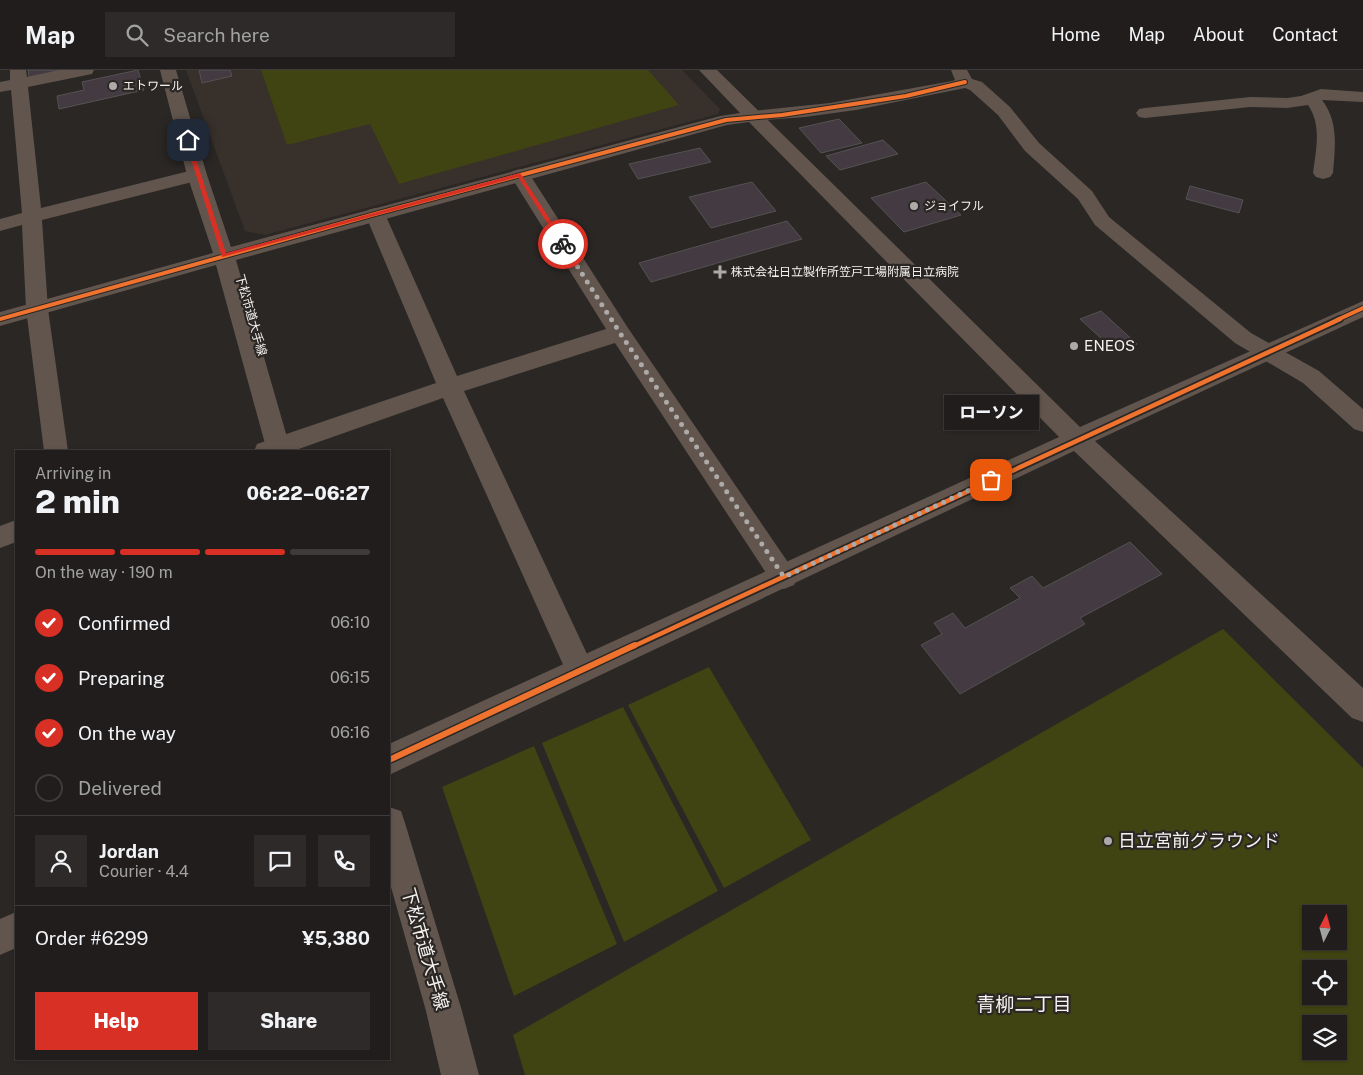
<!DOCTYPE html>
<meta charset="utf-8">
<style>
body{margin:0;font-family:"Public Sans","Noto Sans JP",sans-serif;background:#2d2a29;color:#f1f3f6;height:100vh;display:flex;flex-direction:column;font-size:19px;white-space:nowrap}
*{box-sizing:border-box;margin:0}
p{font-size:16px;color:#a2a2a3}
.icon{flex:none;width:28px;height:28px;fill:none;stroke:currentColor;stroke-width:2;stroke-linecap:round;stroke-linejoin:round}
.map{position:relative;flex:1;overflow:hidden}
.sheet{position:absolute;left:15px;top:380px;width:375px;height:610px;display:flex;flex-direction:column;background:#201d1c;border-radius:0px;box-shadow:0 1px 4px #0004,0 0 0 1px #3d3b3b}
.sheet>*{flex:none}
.needle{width:32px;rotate:6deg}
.buttons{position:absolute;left:1302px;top:835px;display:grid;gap:10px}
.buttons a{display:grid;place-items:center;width:45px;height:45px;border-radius:0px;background:#201d1c;box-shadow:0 1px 4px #0004,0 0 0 1px #3d3b3b;font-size:25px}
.pin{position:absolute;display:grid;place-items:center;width:42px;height:42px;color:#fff;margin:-21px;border-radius:10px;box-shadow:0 2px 8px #0006}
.courier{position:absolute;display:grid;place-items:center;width:50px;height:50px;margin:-25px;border:4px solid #d93025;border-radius:50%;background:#fff;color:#222;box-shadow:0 1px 6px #0007}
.bubble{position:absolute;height:35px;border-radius:0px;background:#201d1c;box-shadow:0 1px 4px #0004,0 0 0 1px #3d3b3b;font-size:16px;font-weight:800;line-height:35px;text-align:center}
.overview em{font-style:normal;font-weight:800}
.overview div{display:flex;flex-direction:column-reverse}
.overview{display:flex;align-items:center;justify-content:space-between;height:85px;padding:0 20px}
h1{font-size:32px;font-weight:800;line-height:38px}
.bar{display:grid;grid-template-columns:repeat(4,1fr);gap:8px 5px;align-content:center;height:60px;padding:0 20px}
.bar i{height:6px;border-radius:4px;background:#3d3b3b}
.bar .current{background:#d93025}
.bar p{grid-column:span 4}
.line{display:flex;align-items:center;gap:12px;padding:0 20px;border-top:1px solid #3d3b3b}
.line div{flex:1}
.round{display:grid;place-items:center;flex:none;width:52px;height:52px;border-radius:0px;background:#2d2a29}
ol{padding:0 20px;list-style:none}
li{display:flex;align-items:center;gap:15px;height:55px}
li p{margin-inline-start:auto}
li .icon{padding:5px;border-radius:50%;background:#d93025;color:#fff;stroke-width:4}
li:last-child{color:#a2a2a3}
li i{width:28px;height:28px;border:2px solid #3d3b3b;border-radius:50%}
.button{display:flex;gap:10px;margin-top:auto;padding:10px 20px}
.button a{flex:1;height:58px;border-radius:0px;background:#d93025;color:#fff;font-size:20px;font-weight:800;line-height:58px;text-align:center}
.button a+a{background:#2d2a29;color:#f1f3f6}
header{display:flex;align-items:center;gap:30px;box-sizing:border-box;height:70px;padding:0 25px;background:#201d1c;border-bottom:1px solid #3d3b3b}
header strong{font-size:24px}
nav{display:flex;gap:28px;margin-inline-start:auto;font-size:18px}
.search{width:350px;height:45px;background:#2d2a29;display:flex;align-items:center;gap:12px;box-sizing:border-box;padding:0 18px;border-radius:0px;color:#a2a2a3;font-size:19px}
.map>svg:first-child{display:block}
.built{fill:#38302a}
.green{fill:#404312;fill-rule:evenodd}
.building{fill:#433b41;stroke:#545252}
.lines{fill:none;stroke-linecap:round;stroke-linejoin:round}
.minor{fill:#61554d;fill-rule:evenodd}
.tertiary{fill:#61554d;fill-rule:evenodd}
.cycleway-far2-casing{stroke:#2b2724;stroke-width:6}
.cycleway-far1-casing{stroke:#2b2724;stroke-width:8}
.cycleway-casing{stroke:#2b2724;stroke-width:9}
.cycleway-far2{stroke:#ef722f;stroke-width:4}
.cycleway-far1{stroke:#ef722f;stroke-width:4.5}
.cycleway{stroke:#ef722f;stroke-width:6}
.route{fill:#d93025}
.done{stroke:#adaaa8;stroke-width:5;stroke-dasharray:0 9}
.poi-dot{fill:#adaaa8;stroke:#2b2724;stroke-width:2}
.labels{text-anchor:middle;stroke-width:4.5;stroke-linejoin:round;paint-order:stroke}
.far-poi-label{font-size:12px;fill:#f4f1ef;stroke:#2b2724;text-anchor:start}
.far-street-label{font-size:12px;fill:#f4f1ef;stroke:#2b2724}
.poi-label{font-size:15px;fill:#f4f1ef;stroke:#2b2724;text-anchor:start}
.near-poi-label{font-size:18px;fill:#f4f1ef;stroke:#2b2724;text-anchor:start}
.near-street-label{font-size:18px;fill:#f4f1ef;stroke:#2b2724}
.near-neighbourhood-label{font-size:19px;fill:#f4f1ef;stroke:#2b2724}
</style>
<header>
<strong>Map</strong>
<div class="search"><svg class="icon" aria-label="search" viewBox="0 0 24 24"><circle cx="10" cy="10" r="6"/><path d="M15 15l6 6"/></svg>Search here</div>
<nav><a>Home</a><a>Map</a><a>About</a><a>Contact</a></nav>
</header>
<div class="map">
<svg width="1363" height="1005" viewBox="0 0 1363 1005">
<rect width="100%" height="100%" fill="#2a2725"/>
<!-- built -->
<path class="built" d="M 186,0 L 682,0 L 720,39 L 718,44 L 265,165 L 245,161 Z"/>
<!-- green -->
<path class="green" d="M 261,0 L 648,0 L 679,35 L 399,114 L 370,54 L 287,75 Z
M 1223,559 L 1363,698 L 1363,1005 L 525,1005 L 513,965 ZM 1311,844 L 1339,844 L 1339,871 L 1311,871 ZM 1311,899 L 1339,899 L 1339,926 L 1311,926 ZM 1311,954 L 1339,954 L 1339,981 L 1311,981 Z
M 709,597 L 811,770 L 724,818 L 628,635 Z
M 623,637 L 718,821 L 624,872 L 542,673 Z
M 534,676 L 617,874 L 514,926 L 442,717 Z"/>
<!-- building -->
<path class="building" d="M 28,0 L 62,0 L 29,7 Z
M 138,0 L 144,20 L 59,39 L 57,26 L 84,20 L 82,12 Z
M 199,0 L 230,0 L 232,6 L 202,13 Z
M 839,49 L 862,73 L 821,83 L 799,58 Z
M 883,70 L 898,84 L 840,100 L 826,86 Z
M 700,78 L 711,92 L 638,109 L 629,94 Z
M 752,112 L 776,141 L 711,158 L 689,127 Z
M 926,112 L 961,145 L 904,162 L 871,128 Z
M 1190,116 L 1243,130 L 1239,143 L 1186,129 Z
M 787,151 L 802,169 L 651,212 L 639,193 Z
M 1101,241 L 1137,274 L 1116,282 L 1080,249 Z
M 1130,472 L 1162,504 L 1080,548 L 1085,554 L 960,624 L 921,575 L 942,564 L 934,553 L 953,543 L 965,558 L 1020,528 L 1010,518 L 1032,506 L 1043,518 Z"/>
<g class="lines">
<!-- minor -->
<path class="minor" d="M 10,0 L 26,0 L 27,7 L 60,0 L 94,0 L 92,4 L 28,17 L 41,138 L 197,99 L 204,101 L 207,105 L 204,109 L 42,150 L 48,239 L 68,381 L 44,381 L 26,239 L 22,155 L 0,161 L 0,149 L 22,143 L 11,20 L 0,22 L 0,12 L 10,10 Z
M 951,0 L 967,0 L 972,9 L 982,12 L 1010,37 L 1039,73 L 1092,121 L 1109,147 L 1251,263 L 1319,301 L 1363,339 L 1363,362 L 1354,359 L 1303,313 L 1235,273 L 1095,155 L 1078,129 L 1025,81 L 998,45 L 970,20 L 965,18 L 856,40 L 805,47 L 753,51 L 747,50 L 744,46 L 747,42 L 753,41 L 830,33 L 952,11 L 955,10 Z
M 1321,19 L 1363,22 L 1363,32 L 1322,30 C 1339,52 1335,77 1333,103 L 1330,107 L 1323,109 L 1316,107 L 1313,103 C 1316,80 1322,55 1308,35 L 1287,38 L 1250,37 L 1145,48 L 1139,47 L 1136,43 L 1139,39 L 1145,38 L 1250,27 L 1287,28 L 1301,26 Z
M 520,99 L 527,101 L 530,105 L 628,258 L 798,507 L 794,515 L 784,519 L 774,515 L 615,273 L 464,321 L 595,601 L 590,610 L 580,614 L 570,610 L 443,328 L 293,381 L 254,381 L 257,374 L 436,313 L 365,144 L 368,140 L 375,138 L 382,140 L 385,144 L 457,306 L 606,259 L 510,105 L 513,101 Z
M 16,450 L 16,472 L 0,478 L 0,456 Z"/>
<!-- tertiary -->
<path class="tertiary" d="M 160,0 L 176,0 L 207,105 L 231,177 L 720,46 L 740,43 L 699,0 L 717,0 L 1080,357 L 1363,231 L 1363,247 L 1095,371 L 1363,618 L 1363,652 L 1352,648 L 1074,381 L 389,705 L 389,674 L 1059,367 L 749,52 L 727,55 L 236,190 L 291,381 L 267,381 L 216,195 L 0,256 L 0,242 L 213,183 L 187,105 Z
M 389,737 L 401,741 L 405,753 L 462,941 L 479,1005 L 441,1005 L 426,941 L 389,810 Z
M 16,842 L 16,878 L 0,885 L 0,849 Z"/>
<defs>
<path id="cycleway-far2" d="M 0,249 L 375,144 L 726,50 L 782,45 L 906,26 L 965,12
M 1337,250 L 1363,238"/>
<path id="cycleway-far1" d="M 632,577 L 1340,249"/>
<path id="cycleway" d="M 389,690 L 635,575"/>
</defs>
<!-- cycleway-far2 casing -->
<use href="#cycleway-far2" class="cycleway-far2-casing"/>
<!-- cycleway-far1 casing -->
<use href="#cycleway-far1" class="cycleway-far1-casing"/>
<!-- cycleway casing -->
<use href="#cycleway" class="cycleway-casing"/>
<!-- cycleway-far2 -->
<use href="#cycleway-far2" class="cycleway-far2"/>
<!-- cycleway-far1 -->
<use href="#cycleway-far1" class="cycleway-far1"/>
<!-- cycleway -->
<use href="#cycleway" class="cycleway"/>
</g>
<!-- route -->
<path class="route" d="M 188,68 L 190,70 L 226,183 L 520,103 L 566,174 L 561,175 L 518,107 L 222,187 L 185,70 Z"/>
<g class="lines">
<!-- done -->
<path class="done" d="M 563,174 L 620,263 L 784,507 L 991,410"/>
</g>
<!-- markers -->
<g class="poi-dot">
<circle cx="113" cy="16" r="5"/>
<circle cx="914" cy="136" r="5"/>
<path d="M717.5 194.5h5v5h5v5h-5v5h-5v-5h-5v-5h5z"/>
<circle cx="1074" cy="276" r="5"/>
<circle cx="1108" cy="771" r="5"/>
</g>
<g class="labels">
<!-- far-poi labels -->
<g class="far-poi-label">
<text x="123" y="20">エトワール</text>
<text x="924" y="140">ジョイフル</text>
<text x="731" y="206">株式会社日立製作所笠戸工場附属日立病院</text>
</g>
<!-- far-street labels -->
<g class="far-street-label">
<text transform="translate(251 245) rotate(74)" y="4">下松市道大手線</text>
</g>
<!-- poi labels -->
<g class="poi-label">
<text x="1084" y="281">ENEOS</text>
</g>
<!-- near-poi labels -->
<g class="near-poi-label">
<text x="1118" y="777">日立宮前グラウンド</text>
</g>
<!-- near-street labels -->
<g class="near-street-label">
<text transform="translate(425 879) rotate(74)" y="6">下松市道大手線</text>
</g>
<!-- near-neighbourhood labels -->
<g class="near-neighbourhood-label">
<text x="1024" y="941">青柳二丁目</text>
</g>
</g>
</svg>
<div class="buttons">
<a><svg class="needle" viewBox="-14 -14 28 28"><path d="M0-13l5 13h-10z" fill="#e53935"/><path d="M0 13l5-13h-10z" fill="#a2a2a3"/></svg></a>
<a><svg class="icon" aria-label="locate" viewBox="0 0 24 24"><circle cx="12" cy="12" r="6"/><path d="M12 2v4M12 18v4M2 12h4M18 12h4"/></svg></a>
<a><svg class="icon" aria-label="layers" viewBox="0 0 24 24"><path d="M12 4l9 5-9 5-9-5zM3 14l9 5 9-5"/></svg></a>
</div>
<div class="pin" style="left:991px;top:410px;background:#ea580c"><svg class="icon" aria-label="bag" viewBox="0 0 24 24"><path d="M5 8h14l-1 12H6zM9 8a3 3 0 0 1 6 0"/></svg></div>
<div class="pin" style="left:188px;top:70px;background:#1f2937"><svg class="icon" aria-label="home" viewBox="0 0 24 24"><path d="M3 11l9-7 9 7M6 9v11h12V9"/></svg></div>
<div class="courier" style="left:563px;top:174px"><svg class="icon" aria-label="bike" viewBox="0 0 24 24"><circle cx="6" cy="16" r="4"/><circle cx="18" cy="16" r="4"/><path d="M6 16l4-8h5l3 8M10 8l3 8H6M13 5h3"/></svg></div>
<div class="bubble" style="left:944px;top:325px;width:95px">ローソン</div>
<section class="sheet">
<div class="overview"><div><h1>2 min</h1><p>Arriving in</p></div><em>06:22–06:27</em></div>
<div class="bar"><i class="current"></i><i class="current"></i><i class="current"></i><i></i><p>On the way · 190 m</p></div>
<ol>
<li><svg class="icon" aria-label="check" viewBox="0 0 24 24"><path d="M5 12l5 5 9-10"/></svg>Confirmed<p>06:10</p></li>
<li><svg class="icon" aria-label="check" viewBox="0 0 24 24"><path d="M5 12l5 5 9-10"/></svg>Preparing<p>06:15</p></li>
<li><svg class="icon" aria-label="check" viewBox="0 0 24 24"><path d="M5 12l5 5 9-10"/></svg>On the way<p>06:16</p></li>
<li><i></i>Delivered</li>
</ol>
<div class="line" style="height:90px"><a class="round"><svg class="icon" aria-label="person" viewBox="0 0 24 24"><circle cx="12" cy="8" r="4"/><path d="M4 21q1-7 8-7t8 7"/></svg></a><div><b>Jordan</b><p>Courier · 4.4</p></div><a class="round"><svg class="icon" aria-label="chat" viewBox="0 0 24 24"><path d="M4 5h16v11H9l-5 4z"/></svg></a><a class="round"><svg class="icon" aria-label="phone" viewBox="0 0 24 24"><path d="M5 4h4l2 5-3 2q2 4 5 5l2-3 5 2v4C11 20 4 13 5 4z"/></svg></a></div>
<div class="line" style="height:65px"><div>Order #6299</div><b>¥5,380</b></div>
<div class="button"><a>Help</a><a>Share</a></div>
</section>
</div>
